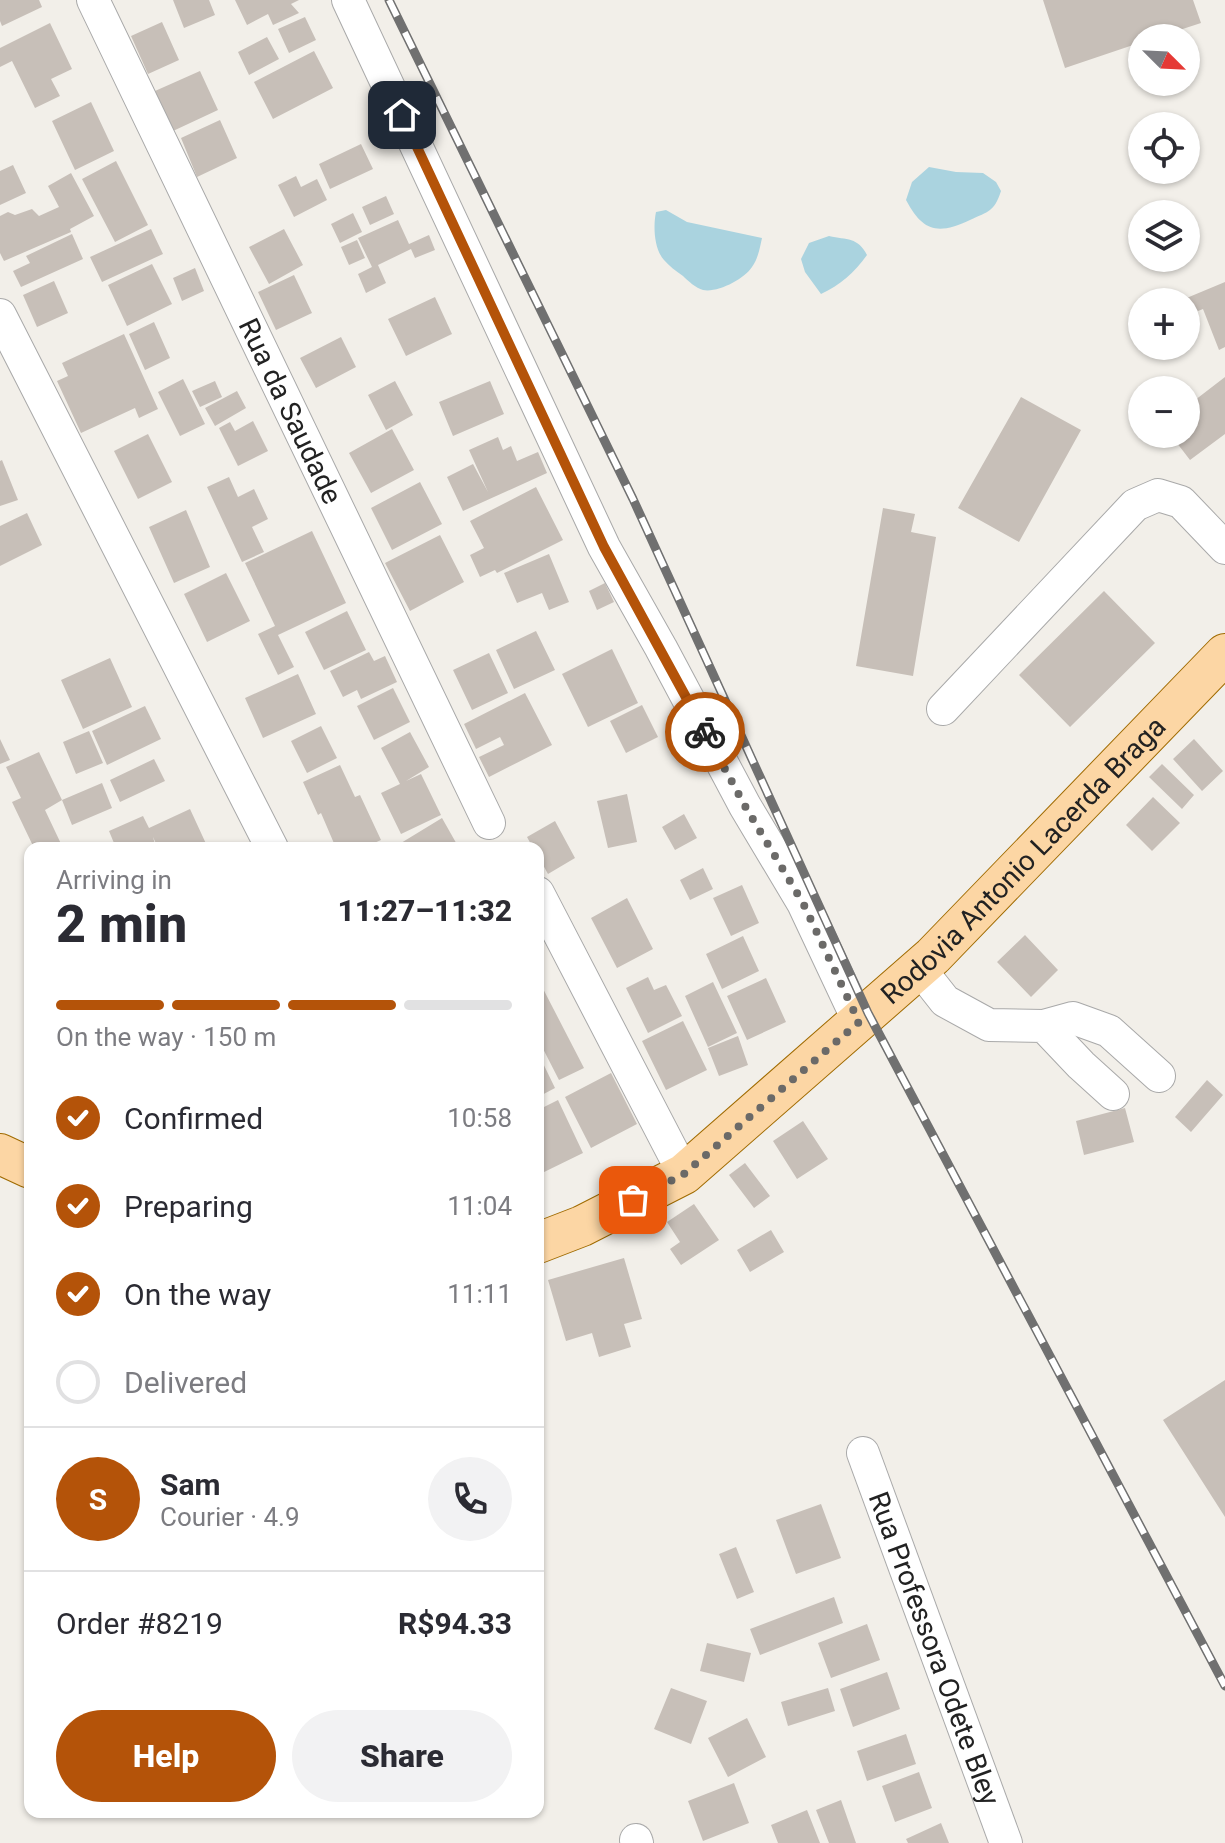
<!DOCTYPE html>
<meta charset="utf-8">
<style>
body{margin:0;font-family:Roboto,sans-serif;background:#f2f2f3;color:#2b2b33;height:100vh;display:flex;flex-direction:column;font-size:30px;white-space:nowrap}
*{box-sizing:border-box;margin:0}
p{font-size:26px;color:#7c7c81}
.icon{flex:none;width:44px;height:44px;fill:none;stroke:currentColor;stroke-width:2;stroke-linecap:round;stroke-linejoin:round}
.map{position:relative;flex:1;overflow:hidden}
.panel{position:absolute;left:24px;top:842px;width:520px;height:976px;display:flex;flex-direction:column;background:#fff;border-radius:16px;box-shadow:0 2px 6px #0004}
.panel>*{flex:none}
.needle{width:52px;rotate:114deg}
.controls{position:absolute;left:1128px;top:24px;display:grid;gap:16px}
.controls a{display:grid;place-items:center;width:72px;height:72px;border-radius:50%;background:#fff;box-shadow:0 2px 6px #0004;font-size:40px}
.pin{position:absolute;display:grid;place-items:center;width:68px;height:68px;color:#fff;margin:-34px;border-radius:16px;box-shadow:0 4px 12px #0006}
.courier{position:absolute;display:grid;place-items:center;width:80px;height:80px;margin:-40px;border:6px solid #b45309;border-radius:50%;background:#fff;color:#222;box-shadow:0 2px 10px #0007}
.overview em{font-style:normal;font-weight:800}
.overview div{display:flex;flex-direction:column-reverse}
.overview{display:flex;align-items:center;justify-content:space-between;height:136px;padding:0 32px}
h1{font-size:52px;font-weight:800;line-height:60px}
.bar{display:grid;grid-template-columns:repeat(4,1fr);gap:12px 8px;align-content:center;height:96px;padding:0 32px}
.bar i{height:10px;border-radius:6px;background:#e1e1e2}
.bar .active{background:#b45309}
.bar p{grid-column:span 4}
.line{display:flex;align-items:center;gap:20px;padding:0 32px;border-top:2px solid #e1e1e2}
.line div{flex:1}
.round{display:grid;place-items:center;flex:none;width:84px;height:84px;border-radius:42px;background:#f2f2f3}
ol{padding:0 32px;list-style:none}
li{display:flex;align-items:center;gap:24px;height:88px}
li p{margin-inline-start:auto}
li .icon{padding:8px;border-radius:50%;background:#b45309;color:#fff;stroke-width:4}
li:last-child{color:#7c7c81}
li i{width:44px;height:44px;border:4px solid #e1e1e2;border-radius:50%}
.primary-button{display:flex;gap:16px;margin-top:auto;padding:16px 32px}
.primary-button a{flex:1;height:92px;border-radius:48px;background:#b45309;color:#fff;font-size:32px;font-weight:800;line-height:92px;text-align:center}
.primary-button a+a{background:#f2f2f3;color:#2b2b33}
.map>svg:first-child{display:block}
.water{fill:#aad3df}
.building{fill:#c7bfb8}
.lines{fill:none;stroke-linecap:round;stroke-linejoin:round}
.minor-casing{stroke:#a9a9a9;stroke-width:34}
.major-casing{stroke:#a06b00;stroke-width:42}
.minor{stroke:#fff;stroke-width:32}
.major{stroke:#fcd6a4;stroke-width:40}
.rail-casing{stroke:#707070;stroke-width:9}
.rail{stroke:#fff;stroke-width:6;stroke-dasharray:18;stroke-linecap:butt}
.done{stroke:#6b6a68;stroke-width:8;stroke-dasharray:0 14.4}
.route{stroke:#b45309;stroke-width:10}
.labels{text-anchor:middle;stroke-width:8;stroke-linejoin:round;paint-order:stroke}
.street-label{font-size:28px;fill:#222;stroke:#fff}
</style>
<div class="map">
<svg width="1225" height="1843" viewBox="0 0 1225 1843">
<rect width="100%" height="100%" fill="#f2efe9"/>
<!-- water -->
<path class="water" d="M 929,167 L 956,172 L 983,173 L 996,182 L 1001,191 C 994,212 989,211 970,220 C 938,235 923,232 906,200 L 912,182 Z
M 666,210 L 687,222 L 762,238 C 760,247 758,259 752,267 C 744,279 718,293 703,290 C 696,288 688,281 683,276 C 676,271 669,266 664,260 C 654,249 653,226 656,212 Z
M 829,236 C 847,240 858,237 867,255 C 854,273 840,285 821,294 L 805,272 L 801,259 L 809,243 Z"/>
<!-- building -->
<path class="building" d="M 0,0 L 39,0 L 42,7 L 2,26 L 0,21 Z
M 173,0 L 209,0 L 215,15 L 184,28 Z
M 235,0 L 299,0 L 291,4 L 299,13 L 273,25 L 268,14 L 247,25 Z
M 1043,0 L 1193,0 L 1201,23 L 1155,38 L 1142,38 L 1142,42 L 1065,68 Z
M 305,17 L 316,40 L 289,53 L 278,29 Z
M 162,22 L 179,60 L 148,74 L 131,36 Z
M 50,23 L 72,69 L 51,79 L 60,96 L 35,108 L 12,61 L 0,67 L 0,48 Z
M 267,37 L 279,59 L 249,75 L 238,52 Z
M 314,51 L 333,88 L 273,119 L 254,82 Z
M 200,71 L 218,110 L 173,131 L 155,91 Z
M 91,102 L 114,151 L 75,170 L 52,121 Z
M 220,120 L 237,158 L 197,177 L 181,138 Z
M 361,144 L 373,169 L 330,189 L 319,164 Z
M 116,161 L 148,225 L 115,242 L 82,179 Z
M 13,165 L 26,193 L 0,205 L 0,171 Z
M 71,173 L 94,216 L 70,229 L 71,232 L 4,261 L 0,253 L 0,216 L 8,212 L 15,215 L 32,209 L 39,216 L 59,207 L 48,186 Z
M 296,176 L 301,187 L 317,179 L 327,200 L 294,217 L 278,185 Z
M 386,196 L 394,214 L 370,225 L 362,207 Z
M 353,213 L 362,232 L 340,243 L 331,224 Z
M 398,220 L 409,244 L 429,235 L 435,250 L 415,258 L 411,249 L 378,265 L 386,283 L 366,293 L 358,274 L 372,267 L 358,238 Z
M 151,229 L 163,254 L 102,282 L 90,257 Z
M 284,229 L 303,265 L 269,284 L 249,247 Z
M 72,234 L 83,259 L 21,287 L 13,271 L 30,263 L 26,256 Z
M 357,240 L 365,258 L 349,265 L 341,247 Z
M 152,264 L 172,304 L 127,326 L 108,285 Z
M 195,268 L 204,291 L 182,301 L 173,278 Z
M 294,275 L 312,313 L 276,330 L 258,292 Z
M 54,281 L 68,313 L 37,327 L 23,295 Z
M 1225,282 L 1225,347 L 1219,350 L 1203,309 L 1186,316 L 1186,302 L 1177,302 Z
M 435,297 L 452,334 L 406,356 L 388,319 Z
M 154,322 L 170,358 L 145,370 L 129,334 Z
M 124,334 L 158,409 L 139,418 L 135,408 L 81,433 L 57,381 L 68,376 L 62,363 Z
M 341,337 L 356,367 L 316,388 L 300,358 Z
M 1225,377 L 1225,434 L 1190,460 L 1170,434 L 1186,434 L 1186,407 Z
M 183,379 L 205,424 L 180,436 L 158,392 Z
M 215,381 L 222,397 L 200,407 L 192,391 Z
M 395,381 L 413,415 L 386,430 L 368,395 Z
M 490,381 L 504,414 L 453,436 L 439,402 Z
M 237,391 L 246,408 L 215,426 L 205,408 Z
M 1021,397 L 1081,430 L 1019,542 L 958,508 Z
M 253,421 L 268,451 L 238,466 L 219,428 L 230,422 L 235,431 Z
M 392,429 L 414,470 L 371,493 L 349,453 Z
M 148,434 L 172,482 L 138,499 L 114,451 Z
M 498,437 L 503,450 L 511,446 L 517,461 L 538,452 L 547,473 L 463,511 L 447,477 L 473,464 L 488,492 L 469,450 Z
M 2,460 L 18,500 L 0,506 L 0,461 Z
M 229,477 L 238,497 L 254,489 L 268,519 L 252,527 L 264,552 L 242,562 L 207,487 Z
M 420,482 L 442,524 L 392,550 L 371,508 Z
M 536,487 L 563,540 L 497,573 L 495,570 L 480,577 L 470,555 L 484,548 L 470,521 Z
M 883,508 L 915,514 L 911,532 L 936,537 L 913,676 L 856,666 Z
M 186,510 L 210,567 L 174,583 L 149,527 Z
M 27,513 L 42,545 L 0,566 L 0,526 Z
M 312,531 L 346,603 L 278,635 L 294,667 L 278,675 L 258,634 L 275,626 L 245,563 Z
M 440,535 L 464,582 L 410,611 L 385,563 Z
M 549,554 L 569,602 L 549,610 L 542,593 L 517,603 L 504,573 Z
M 226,573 L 250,621 L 207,642 L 184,594 Z
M 605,583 L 614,602 L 597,610 L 589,591 Z
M 1104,591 L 1155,643 L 1070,727 L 1019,675 Z
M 347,611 L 366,650 L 324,670 L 305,632 Z
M 536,631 L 555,670 L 514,689 L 496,650 Z
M 612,649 L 638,703 L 588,727 L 562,674 Z
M 369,652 L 374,661 L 385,656 L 397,682 L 361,699 L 357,690 L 343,697 L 330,671 Z
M 489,653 L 508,693 L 472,710 L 453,670 Z
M 110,658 L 132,707 L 83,729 L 61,680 Z
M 298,674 L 316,714 L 263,738 L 245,698 Z
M 393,688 L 410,722 L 374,740 L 357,706 Z
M 525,693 L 552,745 L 489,777 L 479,757 L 504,745 L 500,737 L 476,749 L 464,724 Z
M 642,705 L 658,737 L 626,753 L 610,721 Z
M 145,706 L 161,739 L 107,765 L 92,731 Z
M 321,726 L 337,758 L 307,773 L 291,741 Z
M 89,731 L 103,763 L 76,774 L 63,742 Z
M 410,732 L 429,767 L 406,781 L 421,774 L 441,815 L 401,834 L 381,793 L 400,784 L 381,748 Z
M 0,739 L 10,760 L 0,764 Z
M 1194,739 L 1223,771 L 1202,791 L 1173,759 Z
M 39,752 L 62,800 L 45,810 L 63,848 L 34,848 L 12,802 L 21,798 L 6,767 Z
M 154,759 L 165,781 L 120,802 L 110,780 Z
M 1162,764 L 1194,795 L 1182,809 L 1149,777 Z
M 340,765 L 355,797 L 360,795 L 381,840 L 363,848 L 336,848 L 321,813 L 318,815 L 303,782 Z
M 102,783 L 112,808 L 72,825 L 62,800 Z
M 627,794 L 637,842 L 608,848 L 597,801 Z
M 1153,797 L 1180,823 L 1152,851 L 1126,825 Z
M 190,809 L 208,848 L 158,848 L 153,837 L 156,848 L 116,848 L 109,831 L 143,816 L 149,828 Z
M 684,814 L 697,838 L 675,850 L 662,827 Z
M 442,818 L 459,848 L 404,848 L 401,843 Z
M 555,821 L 575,858 L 548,874 L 538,856 L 538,848 L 533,848 L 527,837 Z
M 703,868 L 713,889 L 690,900 L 680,880 Z
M 742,885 L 759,923 L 731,936 L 713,898 Z
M 627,898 L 653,949 L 617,968 L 591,918 Z
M 1025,935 L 1058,970 L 1031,997 L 997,962 Z
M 743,936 L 759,971 L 722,989 L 706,954 Z
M 648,977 L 654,990 L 666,985 L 682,1016 L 648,1033 L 626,988 Z
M 766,978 L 786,1022 L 747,1040 L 727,996 Z
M 538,979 L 584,1068 L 559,1080 L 538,1039 Z
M 713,982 L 737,1033 L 708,1047 L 685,996 Z
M 683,1021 L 707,1070 L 666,1090 L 642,1041 Z
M 738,1036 L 748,1065 L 719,1076 L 708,1048 Z
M 538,1053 L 555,1088 L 538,1097 Z
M 611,1073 L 637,1124 L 591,1148 L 565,1097 Z
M 1207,1080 L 1223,1095 L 1191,1132 L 1175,1117 Z
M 558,1100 L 583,1153 L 538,1175 L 538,1110 Z
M 1125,1108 L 1134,1142 L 1084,1155 L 1076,1121 Z
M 803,1121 L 828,1159 L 797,1179 L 773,1141 Z
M 745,1163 L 770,1196 L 754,1208 L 729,1175 Z
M 694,1204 L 719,1240 L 681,1265 L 670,1249 L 680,1242 L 667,1222 Z
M 771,1230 L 784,1252 L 750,1272 L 737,1250 Z
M 624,1258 L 642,1319 L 624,1324 L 631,1347 L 599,1357 L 592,1333 L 566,1341 L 548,1280 Z
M 1225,1380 L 1225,1517 L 1163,1420 Z
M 821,1504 L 841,1558 L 796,1574 L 776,1520 Z
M 736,1547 L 754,1592 L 737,1599 L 719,1554 Z
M 834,1597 L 843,1623 L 760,1655 L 750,1629 Z
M 867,1624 L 880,1660 L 831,1678 L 818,1643 Z
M 707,1643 L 751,1653 L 744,1682 L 700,1671 Z
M 887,1672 L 900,1709 L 853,1727 L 840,1689 Z
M 671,1688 L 707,1701 L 691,1744 L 654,1729 Z
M 828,1688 L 835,1711 L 788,1726 L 781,1702 Z
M 747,1718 L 766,1757 L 728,1777 L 708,1738 Z
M 906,1734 L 916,1764 L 867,1781 L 857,1751 Z
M 919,1772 L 932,1808 L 895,1822 L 882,1786 Z
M 734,1783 L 749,1823 L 703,1841 L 688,1801 Z
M 841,1800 L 856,1843 L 829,1843 L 816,1810 Z
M 807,1810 L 820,1843 L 778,1843 L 771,1825 Z
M 941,1823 L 949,1843 L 908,1843 L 906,1839 Z"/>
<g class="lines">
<defs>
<g id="minor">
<path id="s1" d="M 93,0 L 489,823"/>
<path d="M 348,0 L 604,547 L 661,648 L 745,806 L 803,903 L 859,1022"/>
<path d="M 0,315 L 272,848"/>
<path d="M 943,709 L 1135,505 L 1158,495 L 1181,502 L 1225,548"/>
<path d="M 538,893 L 684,1174"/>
<path d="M 919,968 L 945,1001 L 989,1025 L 1044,1026 L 1081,1065 L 1113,1094"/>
<path d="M 1044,1026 L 1073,1018 L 1109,1031 L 1159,1076"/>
<path id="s2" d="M 863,1453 L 1006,1843"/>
<path d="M 636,1840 L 637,1843"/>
</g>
<g id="major">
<path d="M 0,1154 L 30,1168"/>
<path id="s3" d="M 538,1243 L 582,1226 L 684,1174 L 933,956 L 1225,654"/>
</g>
</defs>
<!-- minor casing -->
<use href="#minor" class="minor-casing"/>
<!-- major casing -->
<use href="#major" class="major-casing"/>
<!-- minor -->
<use href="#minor" class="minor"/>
<!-- major -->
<use href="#major" class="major"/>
<defs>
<path id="rail" d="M 389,0 L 633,499 L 868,1013 L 1225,1686"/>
</defs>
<!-- rail casing -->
<use href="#rail" class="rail-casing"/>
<!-- rail -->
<use href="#rail" class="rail"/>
</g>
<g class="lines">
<!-- done -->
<path class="done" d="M 633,1200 L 684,1174 L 859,1022 L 803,903 L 745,806 L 705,732"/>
<!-- route -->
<path class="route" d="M 402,115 L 604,547 L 705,732"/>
</g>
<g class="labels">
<!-- street labels -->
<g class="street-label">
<text dy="10" stroke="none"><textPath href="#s1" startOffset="456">Rua da Saudade</textPath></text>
<text dy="10" stroke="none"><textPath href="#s3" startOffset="624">Rodovia Antonio Lacerda Braga</textPath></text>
<text dy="10" stroke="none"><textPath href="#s2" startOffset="208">Rua Professora Odete Bley</textPath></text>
</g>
</g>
</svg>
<div class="controls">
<a><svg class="needle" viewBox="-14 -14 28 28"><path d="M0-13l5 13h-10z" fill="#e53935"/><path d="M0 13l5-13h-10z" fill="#7c7c81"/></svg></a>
<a><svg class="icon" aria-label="locate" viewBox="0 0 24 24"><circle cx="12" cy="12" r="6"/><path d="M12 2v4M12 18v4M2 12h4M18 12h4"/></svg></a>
<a><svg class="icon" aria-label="layers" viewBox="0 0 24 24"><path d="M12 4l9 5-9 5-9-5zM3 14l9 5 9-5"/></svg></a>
<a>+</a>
<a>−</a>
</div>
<div class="pin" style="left:633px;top:1200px;background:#ea580c"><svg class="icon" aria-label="bag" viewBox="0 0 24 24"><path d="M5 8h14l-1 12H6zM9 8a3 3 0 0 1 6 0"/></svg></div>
<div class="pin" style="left:402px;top:115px;background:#1f2937"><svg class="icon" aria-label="home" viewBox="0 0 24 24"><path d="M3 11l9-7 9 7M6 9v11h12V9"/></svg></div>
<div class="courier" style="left:705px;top:732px"><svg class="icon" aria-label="bike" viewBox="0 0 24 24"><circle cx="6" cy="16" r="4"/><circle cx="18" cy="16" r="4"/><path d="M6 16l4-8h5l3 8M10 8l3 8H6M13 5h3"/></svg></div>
<section class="panel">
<div class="overview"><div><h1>2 min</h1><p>Arriving in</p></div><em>11:27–11:32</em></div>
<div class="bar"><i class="active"></i><i class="active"></i><i class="active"></i><i></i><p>On the way · 150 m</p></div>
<ol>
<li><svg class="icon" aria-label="check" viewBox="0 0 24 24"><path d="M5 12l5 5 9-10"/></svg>Confirmed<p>10:58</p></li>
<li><svg class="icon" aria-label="check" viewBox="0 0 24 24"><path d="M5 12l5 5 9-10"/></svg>Preparing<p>11:04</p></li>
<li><svg class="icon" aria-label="check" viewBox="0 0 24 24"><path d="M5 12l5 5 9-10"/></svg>On the way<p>11:11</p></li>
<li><i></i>Delivered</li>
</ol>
<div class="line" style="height:144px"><b class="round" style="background:#b45309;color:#fff">S</b><div><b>Sam</b><p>Courier · 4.9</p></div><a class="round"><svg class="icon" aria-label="phone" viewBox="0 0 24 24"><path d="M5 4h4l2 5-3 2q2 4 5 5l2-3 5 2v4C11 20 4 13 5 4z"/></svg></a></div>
<div class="line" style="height:104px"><div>Order #8219</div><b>R$94.33</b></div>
<div class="primary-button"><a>Help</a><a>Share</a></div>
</section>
</div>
